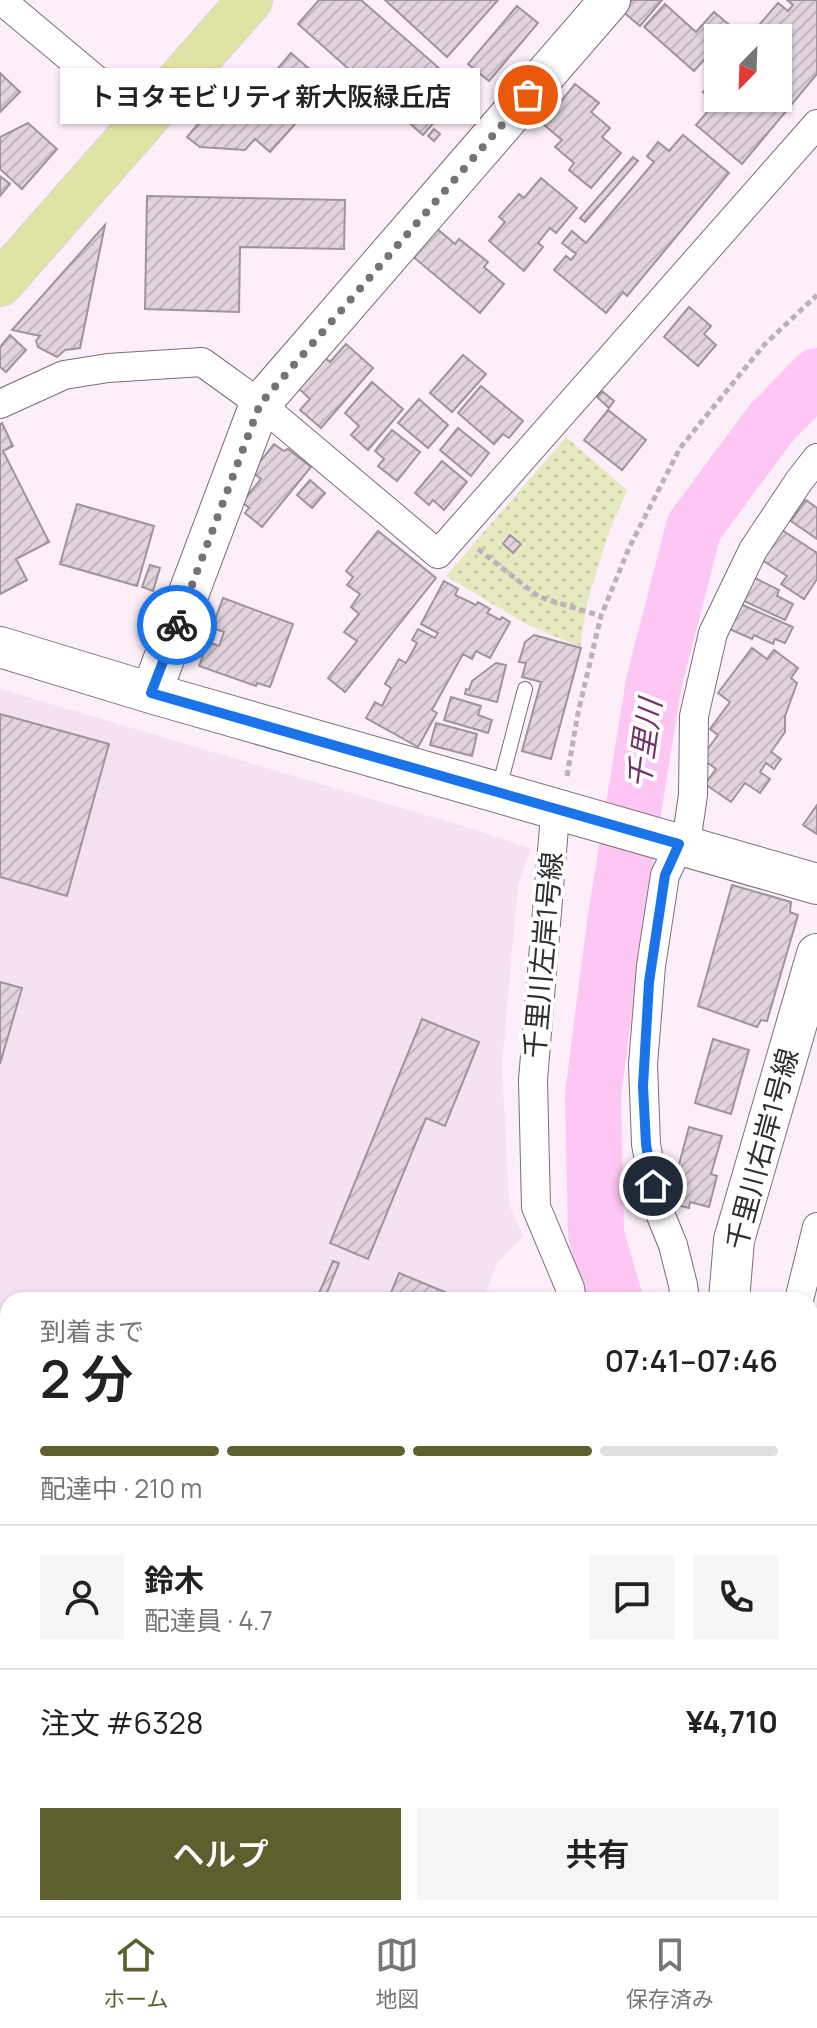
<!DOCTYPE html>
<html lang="ja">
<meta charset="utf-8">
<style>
body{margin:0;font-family:Manrope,"Noto Sans JP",sans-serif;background:#f6f6f6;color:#222;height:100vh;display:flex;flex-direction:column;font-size:30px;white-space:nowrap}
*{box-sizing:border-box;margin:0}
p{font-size:26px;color:#767676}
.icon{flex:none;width:44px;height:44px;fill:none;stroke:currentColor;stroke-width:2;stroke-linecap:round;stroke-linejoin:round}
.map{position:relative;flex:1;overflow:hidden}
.details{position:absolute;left:0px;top:1292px;width:818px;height:624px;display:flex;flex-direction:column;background:#fff;border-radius:24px 24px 0 0;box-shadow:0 2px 6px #0004}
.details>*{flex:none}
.needle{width:52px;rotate:203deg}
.buttons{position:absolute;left:704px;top:24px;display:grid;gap:16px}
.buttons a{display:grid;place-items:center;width:88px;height:88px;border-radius:0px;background:#fff;box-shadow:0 2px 6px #0004;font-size:40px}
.pin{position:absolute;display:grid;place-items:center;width:68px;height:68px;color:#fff;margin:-34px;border:4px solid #fff;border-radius:50%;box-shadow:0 2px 8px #0007}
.courier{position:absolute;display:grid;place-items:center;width:80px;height:80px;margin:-40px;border:6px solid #1a73e8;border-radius:50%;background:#fff;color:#222;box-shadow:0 2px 10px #0007}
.bubble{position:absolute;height:56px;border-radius:0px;background:#fff;box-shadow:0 2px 6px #0004;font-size:26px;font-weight:600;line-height:56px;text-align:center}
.head em{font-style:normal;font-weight:600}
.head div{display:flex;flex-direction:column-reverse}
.head{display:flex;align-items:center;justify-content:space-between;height:136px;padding:0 40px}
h1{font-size:52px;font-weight:600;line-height:60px}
.bar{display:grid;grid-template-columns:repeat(4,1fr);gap:12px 8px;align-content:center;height:96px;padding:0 40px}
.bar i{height:10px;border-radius:6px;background:#e0e0e0}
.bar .current{background:#5d602e}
.bar p{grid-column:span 4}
.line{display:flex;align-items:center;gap:20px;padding:0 40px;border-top:2px solid #e0e0e0}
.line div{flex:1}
.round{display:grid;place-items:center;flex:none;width:84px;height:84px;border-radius:0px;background:#f6f6f6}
.button{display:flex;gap:16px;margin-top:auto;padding:16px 40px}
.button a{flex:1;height:92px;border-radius:0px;background:#5d602e;color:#fff;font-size:32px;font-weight:600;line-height:92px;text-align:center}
.button a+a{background:#f6f6f6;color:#222}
.tab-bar{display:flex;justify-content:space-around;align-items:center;height:112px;border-top:2px solid #e0e0e0;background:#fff;font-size:22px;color:#767676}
.tab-bar a{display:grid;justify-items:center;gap:4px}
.tab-bar .current{color:#5d602e}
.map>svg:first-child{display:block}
.built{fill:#f5e2f1}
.grass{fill:url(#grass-dots)}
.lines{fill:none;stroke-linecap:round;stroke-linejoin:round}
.river{stroke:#fec6f3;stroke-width:56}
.building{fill:url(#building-hatch);stroke:#9f939c;stroke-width:2}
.lane-casing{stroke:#7a6e77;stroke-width:16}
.street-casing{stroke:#7a6e77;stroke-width:30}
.secondary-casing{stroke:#7a6e77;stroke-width:42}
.primary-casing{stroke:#d6d5d6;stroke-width:46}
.path{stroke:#bbb1b9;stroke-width:5;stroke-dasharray:6 4;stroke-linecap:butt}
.lane{stroke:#fff;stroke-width:14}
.street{stroke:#fff;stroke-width:28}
.secondary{stroke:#fff;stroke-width:40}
.primary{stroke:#dfe3a3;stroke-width:44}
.done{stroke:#787176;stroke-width:8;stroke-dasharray:0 14.4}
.route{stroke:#1a73e8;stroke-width:10}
.labels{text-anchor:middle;stroke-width:8;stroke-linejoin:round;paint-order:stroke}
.street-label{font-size:28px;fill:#312d30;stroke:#fff}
.water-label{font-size:30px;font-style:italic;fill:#723268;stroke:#fff}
</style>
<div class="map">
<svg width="817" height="1916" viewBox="0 0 817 1916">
<defs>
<pattern id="grass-dots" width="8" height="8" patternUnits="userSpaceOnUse" patternTransform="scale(2)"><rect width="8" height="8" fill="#e6e9c0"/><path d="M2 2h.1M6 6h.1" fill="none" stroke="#c6c8a5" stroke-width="1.8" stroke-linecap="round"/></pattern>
<pattern id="building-hatch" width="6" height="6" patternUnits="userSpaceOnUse" patternTransform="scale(2)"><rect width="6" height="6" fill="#e1d4de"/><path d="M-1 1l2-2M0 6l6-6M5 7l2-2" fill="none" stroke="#c2b6bf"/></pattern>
</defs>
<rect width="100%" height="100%" fill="#fceff9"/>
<!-- built -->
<path class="built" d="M 0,689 L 476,830 L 531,849 L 518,885 L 502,1063 L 509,1205 L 523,1236 L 498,1263 L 482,1300 L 8,1300 L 8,1344 L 0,1340 Z"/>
<!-- grass -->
<path class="grass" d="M 566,437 L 627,490 L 609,532 L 587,603 L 580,647 L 526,624 L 446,576 Z"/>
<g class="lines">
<!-- river -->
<path class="river" d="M 615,1300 L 596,1234 L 593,1095 L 615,923 L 654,682 L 694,527 L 772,422 L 817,376
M 437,1916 L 446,1908"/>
</g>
<!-- building -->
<path class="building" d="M 319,0 L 361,0 L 463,89 L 423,135 L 298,24 Z
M 385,0 L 498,0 L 447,57 Z
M 632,0 L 662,0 L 640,26 L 622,11 Z
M 787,0 L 817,0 L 817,74 L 742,164 L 696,125 L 716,102 L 703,92 L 712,81 L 718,85 L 718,98 L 778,98 L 778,38 L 762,38 L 768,31 L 760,24 L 778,3 L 788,11 L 793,5 Z
M 665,4 L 696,32 L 714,12 L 733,28 L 723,38 L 718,38 L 718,44 L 694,71 L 644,27 Z
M 517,6 L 538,23 L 489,81 L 468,64 Z
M 291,53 L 329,86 L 270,152 L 255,139 L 245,150 L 200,147 L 187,137 L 215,104 L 229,115 L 237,116 Z
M 0,73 L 20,92 L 0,112 Z
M 575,84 L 599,103 L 591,112 L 610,128 L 602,137 L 621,153 L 591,188 L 569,170 L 574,163 L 555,147 L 562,140 L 543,124 Z
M 28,123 L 57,149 L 22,189 L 0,169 L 0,137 Z
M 434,129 L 440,134 L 434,141 L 428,136 Z
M 683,135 L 729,173 L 627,296 L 623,292 L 606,313 L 554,270 L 566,256 L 571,260 L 576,254 L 562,243 L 572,231 L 586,243 L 654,162 L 647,156 L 658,142 L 669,151 Z
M 633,157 L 638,161 L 585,222 L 580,218 Z
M 0,176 L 10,184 L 0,196 Z
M 541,178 L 577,208 L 556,233 L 550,228 L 538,243 L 543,247 L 524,271 L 489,241 L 505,222 L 499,217 L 519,194 L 524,198 Z
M 147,196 L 345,200 L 344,249 L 240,247 L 239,312 L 145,309 Z
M 105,225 L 80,348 L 65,350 L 57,357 L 38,347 L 36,341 L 40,336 L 12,330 Z
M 435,227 L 455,244 L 459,239 L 488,262 L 484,267 L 504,284 L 480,313 L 411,255 Z
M 689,307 L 711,326 L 704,334 L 716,345 L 698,366 L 664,337 Z
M 10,335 L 26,350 L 6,372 L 0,367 L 0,347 Z
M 346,344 L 373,368 L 321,428 L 300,410 L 310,399 L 297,387 L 323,356 L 330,362 Z
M 463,355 L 486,374 L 452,412 L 430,393 Z
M 372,382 L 403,409 L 368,450 L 351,435 L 359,426 L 345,413 Z
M 481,386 L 523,421 L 509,438 L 503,434 L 494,444 L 458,413 Z
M 602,391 L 614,401 L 609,408 L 597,397 Z
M 419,399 L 448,425 L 428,448 L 398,423 Z
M 608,410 L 646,440 L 622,470 L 584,440 Z
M 2,423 L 13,446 L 3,451 L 49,542 L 16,559 L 27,580 L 0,594 L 0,425 Z
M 458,428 L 489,453 L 471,476 L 440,450 Z
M 392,430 L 420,452 L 397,481 L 378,466 L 384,459 L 375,451 Z
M 274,444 L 284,451 L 288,449 L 311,467 L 262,527 L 245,513 L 249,508 L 242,502 L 261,479 L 252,472 Z
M 442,461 L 467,482 L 444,510 L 433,500 L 429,505 L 415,493 Z
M 310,480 L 325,493 L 312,508 L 297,495 Z
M 806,500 L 817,508 L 817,539 L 791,521 Z
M 77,504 L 154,526 L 137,586 L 60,564 Z
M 782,530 L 817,553 L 817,579 L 804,599 L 781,584 L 787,576 L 762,560 Z
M 378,531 L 436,578 L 345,692 L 328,678 L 357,641 L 344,632 L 359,614 L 351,607 L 360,594 L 347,585 L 353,577 L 346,571 Z
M 510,535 L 521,544 L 513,553 L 503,544 Z
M 150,565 L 160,568 L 153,591 L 142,587 Z
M 753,577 L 779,590 L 777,596 L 793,604 L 785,620 L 742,600 Z
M 444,581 L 458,589 L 455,595 L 476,605 L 478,602 L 490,609 L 487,613 L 500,620 L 502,617 L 510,622 L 490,658 L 476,651 L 472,659 L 463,654 L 432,710 L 437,713 L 418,747 L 366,718 L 375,702 L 382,706 L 391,688 L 385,684 L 399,659 L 406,663 L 417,643 L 412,640 L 418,629 L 435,638 L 438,633 L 421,624 Z
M 223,598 L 293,624 L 270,687 L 257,683 L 256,686 L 199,666 L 208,642 L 219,646 L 224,632 L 212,628 Z
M 738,603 L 793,627 L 785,643 L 775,639 L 773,644 L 754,635 L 752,639 L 727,628 Z
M 534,635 L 581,648 L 551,759 L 522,751 L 541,682 L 522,677 L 526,663 L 519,662 L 525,642 Z
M 752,648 L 767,659 L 774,650 L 798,668 L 791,678 L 797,683 L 785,716 L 785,732 L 771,752 L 781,759 L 774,769 L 766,763 L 760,772 L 770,779 L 760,793 L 745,783 L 731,802 L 705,784 L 716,769 L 701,758 L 718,735 L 710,729 L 730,702 L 718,693 Z
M 496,663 L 506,665 L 497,702 L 465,694 L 466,689 L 469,690 L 472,681 Z
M 451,697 L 481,706 L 478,715 L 492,720 L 488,733 L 444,720 Z
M 0,714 L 109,744 L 67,896 L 0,877 Z
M 436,723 L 477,734 L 472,756 L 430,745 Z
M 817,805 L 817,834 L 803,825 Z
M 732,885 L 791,902 L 790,912 L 798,915 L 767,1021 L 761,1020 L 757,1027 L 698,1006 Z
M 0,982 L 22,988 L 0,1064 Z
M 422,1019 L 479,1042 L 445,1126 L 426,1118 L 368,1259 L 330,1243 Z
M 713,1039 L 749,1050 L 731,1114 L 695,1103 Z
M 689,1127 L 722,1136 L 711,1174 L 717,1176 L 709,1207 L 690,1202 L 689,1208 L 673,1204 L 677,1188 L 673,1187 Z
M 333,1261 L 339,1263 L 324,1300 L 316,1300 Z
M 399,1273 L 464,1300 L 388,1300 Z
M 0,1382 L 8,1385 L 8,1418 L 0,1415 Z
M 8,1487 L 8,1555 L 0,1551 L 0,1506 Z
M 8,1606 L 8,1661 L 0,1664 L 0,1611 Z
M 0,1720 L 8,1728 L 8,1768 L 4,1772 L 0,1769 Z
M 817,1731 L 817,1789 L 810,1791 L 810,1734 Z
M 36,1908 L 97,1908 L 94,1916 L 25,1916 Z
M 104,1908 L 143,1908 L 139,1916 L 124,1916 Z
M 146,1908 L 190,1908 L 195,1916 L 143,1916 Z
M 220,1908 L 225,1916 L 208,1916 L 219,1908 Z
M 279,1908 L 341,1908 L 328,1916 L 280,1916 Z"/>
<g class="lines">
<defs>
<path id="lane" d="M 498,792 L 525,689"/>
<path id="street" d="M 1,0 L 143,119
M 0,404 L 64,375 L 108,368 L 202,362 L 260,404 L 438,554 L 817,124
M 559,810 L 554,827 L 533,1080 L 536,1207 L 570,1288 L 572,1300
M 685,1300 L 683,1285 L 673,1245 L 657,1206 L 646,1144 L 643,1064 L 651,966 L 665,875 L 688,829 L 693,795 L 694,716 L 713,633 L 753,550 L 799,481 L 817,458
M 799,1300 L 817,1227
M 810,1366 L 817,1361
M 810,1408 L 817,1422
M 810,1534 L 817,1514
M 0,1580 L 8,1583
M 810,1843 L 817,1842
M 810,1900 L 817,1898
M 710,1908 L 713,1916
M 5,1916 L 8,1908
M 360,1916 L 372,1908
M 762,1916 L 787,1908"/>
<path id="secondary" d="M 0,647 L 151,693 L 817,884
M 151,693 L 260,404 L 610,0
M 729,1300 L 734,1240 L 817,954
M 544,1916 L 550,1908"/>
<path id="primary" d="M 0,284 L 250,0"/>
</defs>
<!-- lane casing -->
<use href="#lane" class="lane-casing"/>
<!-- street casing -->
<use href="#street" class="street-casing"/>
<!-- secondary casing -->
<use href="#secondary" class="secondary-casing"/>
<!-- primary casing -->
<use href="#primary" class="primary-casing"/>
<!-- path -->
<path class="path" d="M 478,549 L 539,597 L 601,616
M 567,776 L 578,713 L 601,616 L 629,548 L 680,448 L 764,345 L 817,295"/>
<!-- lane -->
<use href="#lane" class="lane"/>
<!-- street -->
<use href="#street" class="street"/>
<!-- secondary -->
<use href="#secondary" class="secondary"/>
<!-- primary -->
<use href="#primary" class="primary"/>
</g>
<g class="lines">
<!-- done -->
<path class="done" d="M 177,625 L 260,404 L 528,95"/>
<!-- route -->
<path class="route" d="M 177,625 L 151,693 L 679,844 L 665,875 L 649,982 L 643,1086 L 646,1144 L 653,1186"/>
</g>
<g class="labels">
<!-- street labels -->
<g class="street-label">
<text transform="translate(543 955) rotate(-85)" y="10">千里川左岸1号線</text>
<text transform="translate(762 1149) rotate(-75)" y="10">千里川右岸1号線</text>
</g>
<!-- water labels -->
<g class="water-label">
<text transform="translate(645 744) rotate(-82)" y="10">千里川</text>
</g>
</g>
</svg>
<div class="buttons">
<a><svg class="needle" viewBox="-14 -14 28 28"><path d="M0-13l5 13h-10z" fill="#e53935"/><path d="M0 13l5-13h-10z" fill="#767676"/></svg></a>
</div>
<div class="pin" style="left:528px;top:95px;background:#ea580c"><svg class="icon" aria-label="bag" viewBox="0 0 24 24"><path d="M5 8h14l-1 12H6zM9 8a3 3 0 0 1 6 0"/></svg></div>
<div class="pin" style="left:653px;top:1186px;background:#1f2937"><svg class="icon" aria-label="home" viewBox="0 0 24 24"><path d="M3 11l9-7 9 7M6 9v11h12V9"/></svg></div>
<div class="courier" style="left:177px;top:625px"><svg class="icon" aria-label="bike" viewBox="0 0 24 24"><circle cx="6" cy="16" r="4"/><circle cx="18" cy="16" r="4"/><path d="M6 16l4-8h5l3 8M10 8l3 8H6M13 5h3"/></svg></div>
<div class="bubble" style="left:60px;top:68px;width:420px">トヨタモビリティ新大阪緑丘店</div>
<section class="details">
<div class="head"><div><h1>2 分</h1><p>到着まで</p></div><em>07:41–07:46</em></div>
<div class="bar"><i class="current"></i><i class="current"></i><i class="current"></i><i></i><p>配達中 · 210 m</p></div>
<div class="line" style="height:144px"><a class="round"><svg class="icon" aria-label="person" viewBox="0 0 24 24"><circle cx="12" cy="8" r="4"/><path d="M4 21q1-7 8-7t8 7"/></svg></a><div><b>鈴木</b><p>配達員 · 4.7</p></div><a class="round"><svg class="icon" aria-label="chat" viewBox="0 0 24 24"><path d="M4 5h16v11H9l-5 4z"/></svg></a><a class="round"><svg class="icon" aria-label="phone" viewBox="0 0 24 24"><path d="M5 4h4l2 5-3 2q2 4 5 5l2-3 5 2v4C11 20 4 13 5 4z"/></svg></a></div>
<div class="line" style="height:104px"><div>注文 #6328</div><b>¥4,710</b></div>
<div class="button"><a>ヘルプ</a><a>共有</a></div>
</section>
</div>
<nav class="tab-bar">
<a class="current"><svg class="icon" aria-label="home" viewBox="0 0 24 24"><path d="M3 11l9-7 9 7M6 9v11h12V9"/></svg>ホーム</a>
<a><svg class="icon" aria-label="map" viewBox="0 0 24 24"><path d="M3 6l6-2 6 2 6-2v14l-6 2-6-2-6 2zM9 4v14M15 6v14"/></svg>地図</a>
<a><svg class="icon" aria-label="saved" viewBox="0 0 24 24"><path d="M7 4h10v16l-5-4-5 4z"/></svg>保存済み</a>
</nav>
